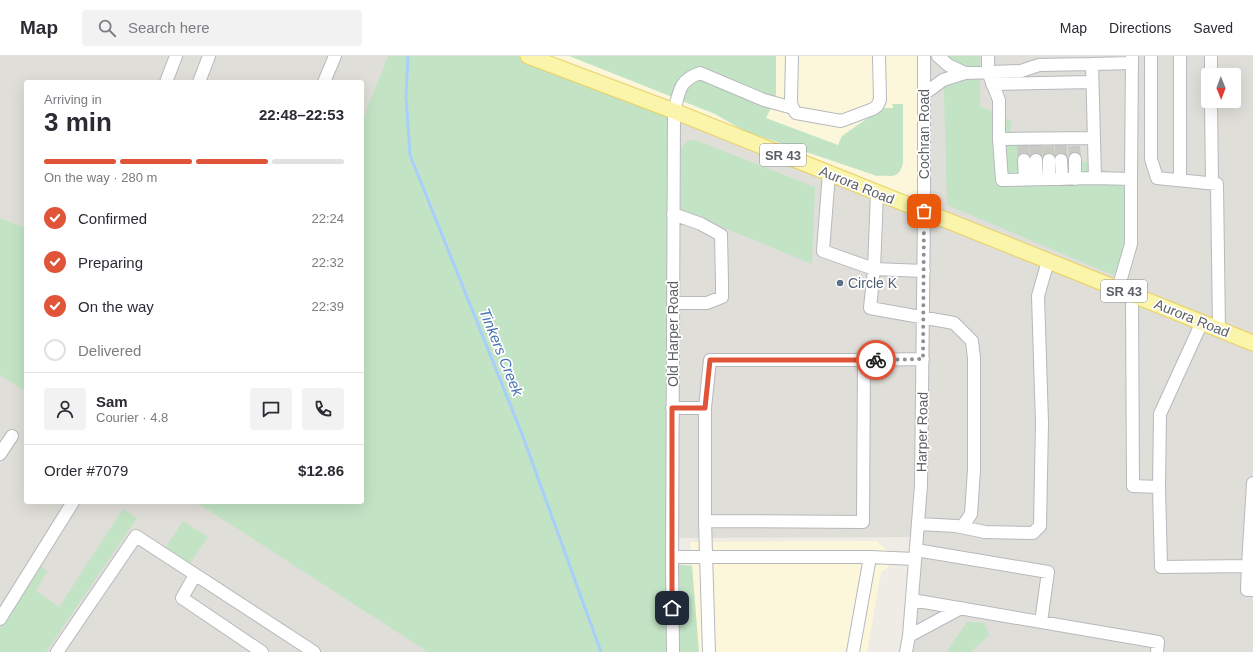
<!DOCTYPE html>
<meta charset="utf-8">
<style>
body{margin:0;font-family:Helvetica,sans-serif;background:#f2f2f3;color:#2b2b33;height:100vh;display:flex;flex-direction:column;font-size:15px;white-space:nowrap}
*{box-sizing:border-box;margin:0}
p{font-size:13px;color:#7c7c81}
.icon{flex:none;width:22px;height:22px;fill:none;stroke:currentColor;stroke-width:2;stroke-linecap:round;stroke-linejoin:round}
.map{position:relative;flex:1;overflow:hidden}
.side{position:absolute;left:24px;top:24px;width:340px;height:424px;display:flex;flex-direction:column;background:#fff;border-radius:4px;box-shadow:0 4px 16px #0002}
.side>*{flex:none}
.needle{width:26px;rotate:179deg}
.fabs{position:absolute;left:1201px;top:12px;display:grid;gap:8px}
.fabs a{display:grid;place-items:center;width:40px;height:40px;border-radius:4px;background:#fff;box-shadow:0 4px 16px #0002;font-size:20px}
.pin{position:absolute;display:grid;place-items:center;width:34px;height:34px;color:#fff;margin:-17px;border-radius:8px;box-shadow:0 2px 6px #0006}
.courier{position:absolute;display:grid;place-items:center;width:40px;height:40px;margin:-20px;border:3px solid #e05438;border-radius:50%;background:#fff;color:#222;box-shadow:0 1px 5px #0007}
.headline em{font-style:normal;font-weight:800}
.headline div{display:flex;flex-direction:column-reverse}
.headline{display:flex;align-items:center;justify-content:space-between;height:68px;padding:0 20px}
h1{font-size:26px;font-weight:800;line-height:30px}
.bar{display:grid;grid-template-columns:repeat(4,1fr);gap:6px 4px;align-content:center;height:48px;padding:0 20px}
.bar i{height:5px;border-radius:3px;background:#e1e1e2}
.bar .active{background:#e05438}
.bar p{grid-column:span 4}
.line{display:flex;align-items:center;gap:10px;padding:0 20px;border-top:1px solid #e1e1e2}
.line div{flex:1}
.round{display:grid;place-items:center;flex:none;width:42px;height:42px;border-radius:4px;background:#f2f2f3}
ol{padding:0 20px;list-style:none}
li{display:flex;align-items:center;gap:12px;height:44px}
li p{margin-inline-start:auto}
li .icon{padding:4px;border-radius:50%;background:#e05438;color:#fff;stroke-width:4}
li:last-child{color:#7c7c81}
li i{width:22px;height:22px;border:2px solid #e1e1e2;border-radius:50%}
header{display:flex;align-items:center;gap:24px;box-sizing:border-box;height:56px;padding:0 20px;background:#fff;border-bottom:1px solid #e1e1e2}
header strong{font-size:19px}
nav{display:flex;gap:22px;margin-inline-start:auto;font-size:14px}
.search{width:280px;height:36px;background:#f2f2f3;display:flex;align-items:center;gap:10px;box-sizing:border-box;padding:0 14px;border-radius:4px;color:#7c7c81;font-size:15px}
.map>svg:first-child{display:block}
.commercial{fill:#fcf7db}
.industrial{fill:#dfded8;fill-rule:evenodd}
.green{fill:#c2e4c5}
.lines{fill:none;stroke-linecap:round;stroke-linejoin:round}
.stream{stroke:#a7cffa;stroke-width:3}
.minor-tunnel{stroke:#cac9c4;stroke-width:12;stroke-dasharray:12 6;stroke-linecap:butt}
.minor-casing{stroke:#b6b9bd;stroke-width:14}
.major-casing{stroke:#ead061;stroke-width:17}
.minor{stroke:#fff;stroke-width:12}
.major{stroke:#fbf5ac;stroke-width:15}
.done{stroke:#8f9091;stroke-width:4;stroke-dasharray:0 7.2}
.route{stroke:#e05438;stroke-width:5}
.service-dot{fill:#5c6f8a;stroke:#fff;stroke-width:1.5}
.labels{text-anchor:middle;stroke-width:3.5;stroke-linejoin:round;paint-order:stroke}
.shield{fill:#fff;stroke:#8d8f92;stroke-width:1}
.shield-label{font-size:13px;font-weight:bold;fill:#5c5f64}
.street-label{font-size:14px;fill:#5c5f64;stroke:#fff}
.service-label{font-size:14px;fill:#4e5e75;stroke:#fff;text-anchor:start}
.water-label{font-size:15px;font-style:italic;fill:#4873b4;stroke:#fff}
</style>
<header>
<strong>Map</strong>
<div class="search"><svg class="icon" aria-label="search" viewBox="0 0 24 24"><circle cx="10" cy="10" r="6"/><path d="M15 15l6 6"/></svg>Search here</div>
<nav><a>Map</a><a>Directions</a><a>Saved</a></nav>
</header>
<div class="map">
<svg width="1253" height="596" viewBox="0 0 1253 596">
<rect width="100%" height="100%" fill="#eeece4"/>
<!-- commercial -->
<path class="commercial" d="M 526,0 L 924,0 L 924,155 Z
M 876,485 L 890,497 L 888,512 L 881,516 L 867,596 L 699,596 L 690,486 Z"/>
<!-- industrial -->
<path class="industrial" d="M 0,0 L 388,0 L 362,65 L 362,26 L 26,26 L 26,172 L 0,162 Z
M 924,0 L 1253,0 L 1253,596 L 906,596 L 917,481 L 672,482 L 674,55 L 924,155 ZM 1208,19 L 1234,19 L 1234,45 L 1208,45 Z
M 0,316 L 26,332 L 26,446 L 210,446 L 434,596 L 0,596 Z"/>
<!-- green -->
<path class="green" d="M 388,0 L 528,0 L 674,55 L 672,508 L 692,510 L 699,596 L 428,596 L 196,446 L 362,446 L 362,65 Z
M 569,0 L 776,0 L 776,42 L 766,62 L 838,89 L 842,80 L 882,52 L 893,52 L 892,48 L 903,48 L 903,107 C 899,124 892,119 877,120 L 744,75 L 715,58 Z
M 943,0 L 980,0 L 980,50 L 1012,65 L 1010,75 L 1119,120 L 1125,114 L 1129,126 L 1124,186 L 1120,209 L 1113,219 L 947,149 Z
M 695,84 L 815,131 L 812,208 L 681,154 L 681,93 L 687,85 Z
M 0,162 L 26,172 L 26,336 L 0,319 Z
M 123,453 L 137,462 L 46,596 L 0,596 L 0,572 L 41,510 L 47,516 L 36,535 L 59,551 Z
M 183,465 L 208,481 L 190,507 L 166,491 Z
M 967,566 L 985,567 L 989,579 L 971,596 L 946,596 Z"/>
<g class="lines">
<!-- stream -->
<path class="stream" d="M 408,0 L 406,40 L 410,99 L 522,378 L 601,596"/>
<!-- minor-tunnel -->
<path class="minor-tunnel" d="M 1023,89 L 1024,104
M 1036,89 L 1036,104
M 1061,89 L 1061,104
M 1048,90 L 1049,104
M 1074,90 L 1075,103"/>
<defs>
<path id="minor" d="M 792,0 L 791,44 L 792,51 L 796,57 L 841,65 L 873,53 L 877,50 L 880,44 L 879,0
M 938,0 L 948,9 L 965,17
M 988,0 L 988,16 L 999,44 L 999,83 L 1002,124 L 1095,122 L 1131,123 L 1131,188 L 1118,233
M 1151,0 L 1151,103 L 1157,122 L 1217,128 L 1219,273
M 1211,0 L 1211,19
M 1092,8 L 1132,7
M 166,26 L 176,0
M 199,26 L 209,0
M 324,26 L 335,0
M 992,28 L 1092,26
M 924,38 L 943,24 L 965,17 L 1021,15 L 1039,9 L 1092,8 L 1095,122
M 1211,45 L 1212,127
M 999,83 L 1093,82
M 1075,103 L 1075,123
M 1024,104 L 1025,123
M 1036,104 L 1037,123
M 1049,104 L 1049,123
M 1061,104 L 1062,123
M 829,117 L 823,195 L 874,213 L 924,215
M 1131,123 L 1132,0
M 1180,124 L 1180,0
M 877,136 L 874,213 L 870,252 L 954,267 L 972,285 L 974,302 L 974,414 L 971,458 L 962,471
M 1132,239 L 1133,430 L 1159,431 L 1160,358 L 1202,266
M 673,247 L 707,247 L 722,241 L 722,225 L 721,179 L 701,168 L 673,158
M 672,352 L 705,352 L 710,304 L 864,304 L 923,303
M 705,352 L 705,465
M 0,398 L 12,380
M 1159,431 L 1161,511 L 1248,510 L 1247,534 L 1253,534
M 918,468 L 956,470 L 985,476 L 1033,477 L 1040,470 L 1042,367 L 1038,240 L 1048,205
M 916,494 L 1048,516 L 1041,566
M 672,501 L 870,501
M 1248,510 L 1253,427
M 195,519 L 182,542 L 262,596
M 912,544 L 1158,586 L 1157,596
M 0,563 L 73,446
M 909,580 L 961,552
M 57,596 L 136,480 L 314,596
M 673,596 L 672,508 L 674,55 C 680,35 678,25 700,17 L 764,44 L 793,52
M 709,596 L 705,465 L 863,466 L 864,304
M 853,596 L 870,501 L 915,503
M 906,596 L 909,580 L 921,429 L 924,155 L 924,0"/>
<path id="major" d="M 528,0 L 674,55 L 1253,287"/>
</defs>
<!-- minor casing -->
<use href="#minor" class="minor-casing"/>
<!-- major casing -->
<use href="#major" class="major-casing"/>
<!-- minor -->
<use href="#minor" class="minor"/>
<!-- major -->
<use href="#major" class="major"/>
</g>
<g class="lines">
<!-- done -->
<path class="done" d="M 876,304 L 923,303 L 924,155"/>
<!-- route -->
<path class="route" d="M 672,552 L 672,352 L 705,352 L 710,304 L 876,304"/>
</g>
<!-- markers -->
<circle class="service-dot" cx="840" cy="227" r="4"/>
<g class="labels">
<!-- shield labels -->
<g class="shield">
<rect x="760" y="88" width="46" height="22" rx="3"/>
<rect x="1101" y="224" width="46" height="22" rx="3"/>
</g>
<g class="shield-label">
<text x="783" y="104">SR 43</text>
<text x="1124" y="240">SR 43</text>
</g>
<!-- street labels -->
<g class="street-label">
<text transform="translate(924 78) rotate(-90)" y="5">Cochran Road</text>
<text transform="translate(857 129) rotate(22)" y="5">Aurora Road</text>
<text transform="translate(1192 262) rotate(22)" y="5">Aurora Road</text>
<text transform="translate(673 278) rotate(-90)" y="5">Old Harper Road</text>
<text transform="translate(922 376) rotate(-89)" y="5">Harper Road</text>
</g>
<!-- service labels -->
<g class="service-label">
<text x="848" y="232">Circle K</text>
</g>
<!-- water labels -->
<g class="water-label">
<text transform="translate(501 296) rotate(68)" y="5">Tinkers Creek</text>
</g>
</g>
</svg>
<div class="fabs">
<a><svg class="needle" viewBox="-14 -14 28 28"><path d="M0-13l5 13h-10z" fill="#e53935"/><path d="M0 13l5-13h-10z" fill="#7c7c81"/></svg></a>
</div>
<div class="pin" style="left:924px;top:155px;background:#ea580c"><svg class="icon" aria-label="bag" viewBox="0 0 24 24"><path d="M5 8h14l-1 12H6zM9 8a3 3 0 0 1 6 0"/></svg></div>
<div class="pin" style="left:672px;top:552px;background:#1f2937"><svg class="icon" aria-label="home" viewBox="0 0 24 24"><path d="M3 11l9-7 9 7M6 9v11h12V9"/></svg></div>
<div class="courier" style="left:876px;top:304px"><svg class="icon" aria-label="bike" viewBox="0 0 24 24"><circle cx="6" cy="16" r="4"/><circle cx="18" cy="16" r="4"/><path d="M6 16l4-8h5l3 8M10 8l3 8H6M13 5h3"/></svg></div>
<section class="side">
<div class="headline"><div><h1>3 min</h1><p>Arriving in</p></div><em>22:48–22:53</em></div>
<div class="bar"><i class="active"></i><i class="active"></i><i class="active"></i><i></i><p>On the way · 280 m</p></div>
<ol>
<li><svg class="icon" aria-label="check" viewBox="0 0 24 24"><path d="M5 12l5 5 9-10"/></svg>Confirmed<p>22:24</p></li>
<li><svg class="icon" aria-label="check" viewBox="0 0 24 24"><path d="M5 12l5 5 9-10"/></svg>Preparing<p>22:32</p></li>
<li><svg class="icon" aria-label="check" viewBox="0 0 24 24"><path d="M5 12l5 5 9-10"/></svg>On the way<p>22:39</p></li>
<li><i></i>Delivered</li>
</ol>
<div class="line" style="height:72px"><a class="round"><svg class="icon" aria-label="person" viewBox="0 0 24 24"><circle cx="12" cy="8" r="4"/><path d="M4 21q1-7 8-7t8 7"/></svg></a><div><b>Sam</b><p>Courier · 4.8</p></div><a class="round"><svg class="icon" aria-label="chat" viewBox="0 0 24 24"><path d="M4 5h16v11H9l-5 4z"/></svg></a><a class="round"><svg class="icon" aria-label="phone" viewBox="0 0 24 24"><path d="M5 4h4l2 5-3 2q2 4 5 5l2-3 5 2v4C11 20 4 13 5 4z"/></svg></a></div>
<div class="line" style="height:52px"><div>Order #7079</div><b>$12.86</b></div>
</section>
</div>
